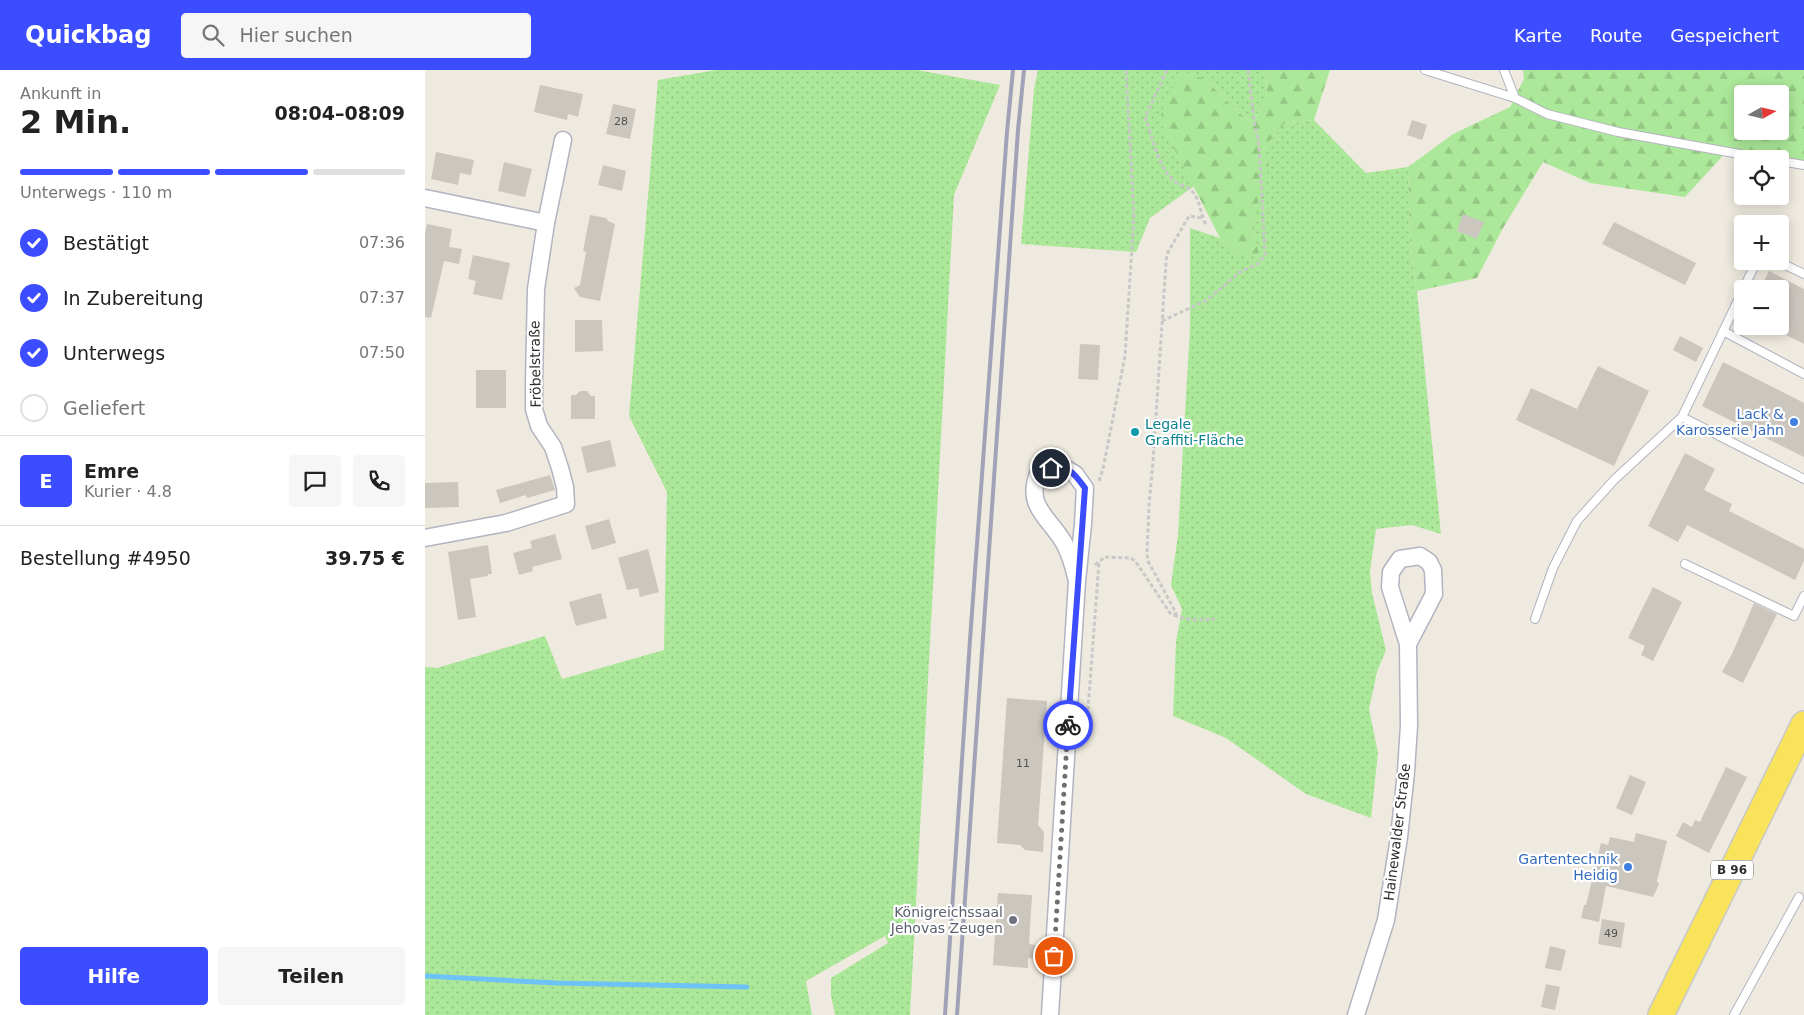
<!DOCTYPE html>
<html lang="de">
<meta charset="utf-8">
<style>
body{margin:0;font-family:"DejaVu Sans",sans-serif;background:#f6f6f6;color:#222;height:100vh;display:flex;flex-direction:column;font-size:19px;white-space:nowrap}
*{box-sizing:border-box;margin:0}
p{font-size:16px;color:#767676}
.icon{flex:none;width:28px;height:28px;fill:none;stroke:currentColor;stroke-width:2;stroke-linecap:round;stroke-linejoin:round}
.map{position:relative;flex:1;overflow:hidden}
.side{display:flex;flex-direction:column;background:#fff;width:425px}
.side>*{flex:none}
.needle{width:32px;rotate:82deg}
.buttons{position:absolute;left:1309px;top:15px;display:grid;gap:10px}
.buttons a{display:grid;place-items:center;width:55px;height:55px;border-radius:5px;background:#fff;box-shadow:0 2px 12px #0003;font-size:25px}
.pin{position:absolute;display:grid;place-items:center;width:42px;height:42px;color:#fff;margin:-21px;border:2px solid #fff;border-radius:50%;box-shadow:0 1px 5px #0007}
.courier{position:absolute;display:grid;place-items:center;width:50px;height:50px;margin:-25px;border:4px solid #3c4cff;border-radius:50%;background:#fff;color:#222;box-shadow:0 1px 6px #0007}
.head em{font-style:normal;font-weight:700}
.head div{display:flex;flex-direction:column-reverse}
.head{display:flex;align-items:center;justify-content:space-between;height:85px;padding:0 20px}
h1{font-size:32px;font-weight:700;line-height:38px}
.bar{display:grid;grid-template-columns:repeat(4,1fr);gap:8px 5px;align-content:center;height:60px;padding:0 20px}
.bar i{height:6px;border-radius:4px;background:#e0e0e0}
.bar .on{background:#3c4cff}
.bar p{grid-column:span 4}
.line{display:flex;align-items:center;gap:12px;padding:0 20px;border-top:1px solid #e0e0e0}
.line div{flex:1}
.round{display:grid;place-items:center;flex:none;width:52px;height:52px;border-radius:5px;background:#f6f6f6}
ol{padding:0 20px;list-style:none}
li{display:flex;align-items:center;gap:15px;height:55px}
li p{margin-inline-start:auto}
li .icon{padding:5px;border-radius:50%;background:#3c4cff;color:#fff;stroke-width:4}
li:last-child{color:#767676}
li i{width:28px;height:28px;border:2px solid #e0e0e0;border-radius:50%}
.button{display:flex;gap:10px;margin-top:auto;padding:10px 20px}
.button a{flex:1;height:58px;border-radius:5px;background:#3c4cff;color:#fff;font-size:20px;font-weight:700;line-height:58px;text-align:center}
.button a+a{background:#f6f6f6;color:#222}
header{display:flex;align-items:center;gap:30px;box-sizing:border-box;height:70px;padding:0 25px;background:#3c4cff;color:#fff}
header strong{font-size:24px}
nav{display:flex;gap:28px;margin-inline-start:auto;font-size:18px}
.search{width:350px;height:45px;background:#f6f6f6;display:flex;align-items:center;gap:12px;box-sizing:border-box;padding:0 18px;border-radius:5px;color:#767676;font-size:19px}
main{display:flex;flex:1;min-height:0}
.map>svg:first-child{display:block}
.grass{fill:url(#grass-dots)}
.forest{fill:url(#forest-firs);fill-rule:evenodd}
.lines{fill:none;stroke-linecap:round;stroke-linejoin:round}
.stream{stroke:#6dc3f5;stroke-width:5}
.building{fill:#cbc6be}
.lane-casing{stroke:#b3b3c1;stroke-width:10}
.street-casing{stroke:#b3b3c1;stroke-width:19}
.primary-casing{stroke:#c8c8c8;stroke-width:28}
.path{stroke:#c8c8c8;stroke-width:3;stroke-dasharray:4 2.5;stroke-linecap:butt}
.lane{stroke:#fff;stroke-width:8}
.street{stroke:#fff;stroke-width:16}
.primary{stroke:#f8e35b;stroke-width:25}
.rail{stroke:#a1a2b8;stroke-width:4}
.done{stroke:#716f6b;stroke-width:5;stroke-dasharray:0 9}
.route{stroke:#3c4cff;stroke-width:6}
.shop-dot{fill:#3f7fe0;stroke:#fff;stroke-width:2}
.culture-dot{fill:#0f9aa8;stroke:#fff;stroke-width:2}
.worship-dot{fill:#6b7280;stroke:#fff;stroke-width:2}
.labels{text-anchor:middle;stroke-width:4.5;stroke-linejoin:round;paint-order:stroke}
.number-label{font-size:11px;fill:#545351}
.shield{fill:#fff;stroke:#6c6c6c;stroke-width:1}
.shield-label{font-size:12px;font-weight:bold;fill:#2d2d2d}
.street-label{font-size:14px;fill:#2d2d2d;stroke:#fff}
.shop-label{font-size:14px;fill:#366cbe;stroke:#fff;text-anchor:end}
.culture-label{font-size:14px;fill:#0d838f;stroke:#fff;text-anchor:start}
.worship-label{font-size:14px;fill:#5b616d;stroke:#fff;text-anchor:end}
</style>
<header>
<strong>Quickbag</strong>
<div class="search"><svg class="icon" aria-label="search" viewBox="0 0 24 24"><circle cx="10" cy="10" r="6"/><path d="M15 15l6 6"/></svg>Hier suchen</div>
<nav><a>Karte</a><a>Route</a><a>Gespeichert</a></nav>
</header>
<main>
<section class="side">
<div class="head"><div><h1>2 Min.</h1><p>Ankunft in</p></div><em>08:04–08:09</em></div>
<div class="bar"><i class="on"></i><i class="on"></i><i class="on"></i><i></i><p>Unterwegs · 110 m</p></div>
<ol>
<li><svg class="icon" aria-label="check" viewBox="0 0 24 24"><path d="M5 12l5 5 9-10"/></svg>Bestätigt<p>07:36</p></li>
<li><svg class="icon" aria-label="check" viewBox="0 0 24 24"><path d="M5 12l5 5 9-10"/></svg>In Zubereitung<p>07:37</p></li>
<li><svg class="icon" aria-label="check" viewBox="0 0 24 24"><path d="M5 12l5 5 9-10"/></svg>Unterwegs<p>07:50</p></li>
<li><i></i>Geliefert</li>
</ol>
<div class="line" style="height:90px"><b class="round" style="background:#3c4cff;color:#fff">E</b><div><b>Emre</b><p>Kurier · 4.8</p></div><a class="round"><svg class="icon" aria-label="chat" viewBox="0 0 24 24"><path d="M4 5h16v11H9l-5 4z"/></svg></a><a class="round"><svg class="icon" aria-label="phone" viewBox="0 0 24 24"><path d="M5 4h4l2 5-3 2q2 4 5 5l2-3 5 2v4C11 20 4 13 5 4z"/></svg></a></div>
<div class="line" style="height:65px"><div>Bestellung #4950</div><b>39.75 €</b></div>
<div class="button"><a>Hilfe</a><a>Teilen</a></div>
</section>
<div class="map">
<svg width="1379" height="945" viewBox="0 0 1379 945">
<defs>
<pattern id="grass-dots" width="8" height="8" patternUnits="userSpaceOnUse" patternTransform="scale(1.25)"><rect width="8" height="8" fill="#ace899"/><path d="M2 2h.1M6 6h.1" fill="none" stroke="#94c784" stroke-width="1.8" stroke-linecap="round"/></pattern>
<pattern id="forest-firs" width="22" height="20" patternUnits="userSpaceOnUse" patternTransform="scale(1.25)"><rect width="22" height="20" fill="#ace899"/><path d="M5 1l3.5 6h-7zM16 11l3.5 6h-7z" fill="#94c784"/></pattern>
</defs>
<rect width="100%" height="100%" fill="#efeadf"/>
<!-- grass -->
<path class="grass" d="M 291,0 L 492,0 L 575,15 L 529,125 L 485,945 L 410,945 L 406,926 L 406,908 L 463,873 L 460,866 L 381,911 L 387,945 L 0,945 L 0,597 L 12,598 L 120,566 L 137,609 L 239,580 L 242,422 L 204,346 L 233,10 Z
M 613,0 L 842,0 L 841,32 L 826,52 L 808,38 L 781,10 L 735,50 L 769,116 L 725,148 L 711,182 L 596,174 L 609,19 Z
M 889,50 L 941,103 L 983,97 L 985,170 L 992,221 L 1016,464 L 987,455 L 951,459 L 945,501 L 947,523 L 961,580 L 952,602 L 944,639 L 953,683 L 946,748 L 881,724 L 801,668 L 748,646 L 751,572 L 757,539 L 746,515 L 753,465 L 765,258 L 765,158 L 795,168 L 815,186 L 830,170 L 828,144 L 835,127 L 838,79 L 859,54 Z"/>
<!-- forest -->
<path class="forest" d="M 842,0 L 905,0 L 889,50 L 859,54 L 838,79 L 844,96 L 835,127 L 828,144 L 830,170 L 834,183 L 815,186 L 795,168 L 735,51 L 740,30 L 758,1 L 781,10 L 808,38 L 826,52 L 841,32 Z
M 1098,0 L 1379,0 L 1379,92 L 1305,78 L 1260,127 L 1165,113 L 1118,92 L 1078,158 L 1052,208 L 992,221 L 985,170 L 983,97 L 1028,64 L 1085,37 L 1099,9 ZM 1318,24 L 1355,24 L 1355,61 L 1318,61 Z"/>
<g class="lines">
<!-- stream -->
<path class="stream" d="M 0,906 L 131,913 L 322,917"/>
</g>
<!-- building -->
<path class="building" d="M 115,15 L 158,24 L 153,47 L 143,44 L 142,50 L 109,42 Z
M 188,34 L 211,39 L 205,69 L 181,64 Z
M 987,50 L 1002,55 L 997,70 L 982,65 Z
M 11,82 L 49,90 L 46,105 L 35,103 L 33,115 L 6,109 Z
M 79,92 L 107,99 L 100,127 L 73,121 Z
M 178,95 L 201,101 L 197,121 L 173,115 Z
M 1038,144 L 1059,152 L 1052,169 L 1032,161 Z
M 165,145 L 181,148 L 183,151 L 190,154 L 175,231 L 155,227 L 149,218 L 155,215 L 161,182 L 158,181 Z
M 1189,152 L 1271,193 L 1260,215 L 1177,174 Z
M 2,154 L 27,159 L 24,177 L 37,179 L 34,194 L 19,191 L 6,248 L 0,247 L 0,164 Z
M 48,185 L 85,193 L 77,230 L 48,224 L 51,211 L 43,209 Z
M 1344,201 L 1379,219 L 1379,274 L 1355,262 L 1355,219 L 1335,219 Z
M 150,250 L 177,250 L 178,281 L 150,282 Z
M 1255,266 L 1278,278 L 1271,292 L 1248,280 Z
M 655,274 L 675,275 L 673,310 L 653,309 Z
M 1298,292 L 1379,333 L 1379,387 L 1277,336 Z
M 1173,296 L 1224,321 L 1189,396 L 1091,350 L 1106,318 L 1152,339 Z
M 51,300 L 81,300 L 81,338 L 51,338 Z
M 155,321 L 162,321 L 166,326 L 170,326 L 170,349 L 146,349 L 146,325 L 151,325 Z
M 185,370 L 191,396 L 162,403 L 156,377 Z
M 1260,383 L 1290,399 L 1279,420 L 1307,434 L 1304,441 L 1379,479 L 1379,491 L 1370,510 L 1262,455 L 1253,472 L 1223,456 Z
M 125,405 L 130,420 L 102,428 L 101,425 L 75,433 L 71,420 Z
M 33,412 L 34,437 L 0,438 L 0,413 Z
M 184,449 L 191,473 L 167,480 L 160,456 Z
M 130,464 L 137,489 L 107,497 L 108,501 L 94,505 L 88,483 L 107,478 L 105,471 Z
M 63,475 L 67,504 L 63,504 L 63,506 L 45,509 L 51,547 L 33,550 L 23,482 Z
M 223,479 L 234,522 L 215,527 L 213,518 L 202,520 L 193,488 Z
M 1228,517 L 1257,532 L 1228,591 L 1216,585 L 1220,576 L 1203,568 Z
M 176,523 L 182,548 L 151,556 L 144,532 Z
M 1329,533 L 1352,544 L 1318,613 L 1297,602 L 1307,584 Z
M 582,628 L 622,631 L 613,755 L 619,762 L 618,782 L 600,780 L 595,775 L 572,773 Z
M 1301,697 L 1322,707 L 1284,783 L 1251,766 L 1258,752 L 1267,757 L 1270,750 L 1275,752 Z
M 1205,705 L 1221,712 L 1207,745 L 1191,738 Z
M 1211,763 L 1242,771 L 1232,811 L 1234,814 L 1228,827 L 1181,816 L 1174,852 L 1156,848 L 1159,835 L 1161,835 L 1176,773 L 1183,775 L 1185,767 L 1209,772 Z
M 573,823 L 607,825 L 604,874 L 610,875 L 609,889 L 603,888 L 603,898 L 568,895 Z
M 1177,849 L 1200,853 L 1196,878 L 1173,874 Z
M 1125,876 L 1141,880 L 1136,901 L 1120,898 Z
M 1121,914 L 1135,917 L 1130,940 L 1116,937 Z"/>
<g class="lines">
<defs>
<path id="lane" d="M 1000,0 L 1090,28 L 1122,44 L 1193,62 L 1342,89
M 1079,0 L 1090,28
M 1355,91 L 1379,95
M 1352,191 L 1379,204
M 1318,219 L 1329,197 L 1336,191
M 1318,220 L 1257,347 L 1379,409
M 1298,261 L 1379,304
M 1260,494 L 1369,546 L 1379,526
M 1110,549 L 1128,498 L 1152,451 L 1189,410 L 1257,347
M 1309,945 L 1374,827"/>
<path id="street" d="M 0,128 L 121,153
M 0,468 L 81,453 L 141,434 L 140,417 L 135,398 L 128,377 L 114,356 L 109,339 L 109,312 L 111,219 L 121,153 L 138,70
M 625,945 L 652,511 L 658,454 L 660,418 L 650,404 L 640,398 L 626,397 L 613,404 C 600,437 625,448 639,473 C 646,485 649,498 652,511
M 931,945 L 961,850 L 974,767 L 981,702 L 984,655 L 983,574 L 965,517 L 966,502 L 975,489 L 995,486 L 1004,492 L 1008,500 L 1009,524 L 983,574"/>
<path id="primary" d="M 1236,945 L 1379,654"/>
</defs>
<!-- lane casing -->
<use href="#lane" class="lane-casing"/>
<!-- street casing -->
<use href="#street" class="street-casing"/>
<!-- primary casing -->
<use href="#primary" class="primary-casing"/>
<!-- path -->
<path class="path" d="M 742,0 L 720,47 C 728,68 732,95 749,111 C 754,115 761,116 766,120 C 776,130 775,144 781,155
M 737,251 L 782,230 L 815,202 L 834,193 L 840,184 L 834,75 L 830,56 L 823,0
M 674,411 L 678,399 L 700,286 L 709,146 L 701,0
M 670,495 L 680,487 L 706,488 L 711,492 L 745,543 L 749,545 L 751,543 L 723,491 L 722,484 L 724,436 L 728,391 L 741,193 L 742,184 L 764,146 L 777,148
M 749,545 C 763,551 776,550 790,549
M 662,653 L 674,492"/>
<!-- lane -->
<use href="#lane" class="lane"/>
<!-- street -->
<use href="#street" class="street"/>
<!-- primary -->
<use href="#primary" class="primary"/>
<!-- rail -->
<path class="rail" d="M 520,945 L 545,570 L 582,62 L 588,0
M 532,945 L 593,60 L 599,0"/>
</g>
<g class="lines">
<!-- done -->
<path class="done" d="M 629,886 L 643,655"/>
<!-- route -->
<path class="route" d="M 626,398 C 647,399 647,401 660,418 L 643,655"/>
</g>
<!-- markers -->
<g class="shop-dot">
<circle cx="1369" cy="352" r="5"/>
<circle cx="1203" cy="797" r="5"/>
</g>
<circle class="culture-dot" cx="710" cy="362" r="5"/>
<circle class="worship-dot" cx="588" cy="850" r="5"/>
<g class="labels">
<!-- number labels -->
<g class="number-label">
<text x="196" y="55">28</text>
<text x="598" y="697">11</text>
<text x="1186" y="867">49</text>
</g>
<!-- shield labels -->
<rect class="shield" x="1286" y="790.5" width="42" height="19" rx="4"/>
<g class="shield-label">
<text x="1307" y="804">B 96</text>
</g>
<!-- street labels -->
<g class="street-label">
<text transform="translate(110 294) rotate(-91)" y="5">Fröbelstraße</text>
<text transform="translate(972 762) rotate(-83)" y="5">Hainewalder Straße</text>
</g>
<!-- shop labels -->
<g class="shop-label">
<text x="1359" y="349">Lack &amp;<tspan x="1359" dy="16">Karosserie Jahn</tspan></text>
<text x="1193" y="794">Gartentechnik<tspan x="1193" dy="16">Heidig</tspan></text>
</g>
<!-- culture labels -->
<g class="culture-label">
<text x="720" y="359">Legale<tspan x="720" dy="16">Graffiti-Fläche</tspan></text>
</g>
<!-- worship labels -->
<g class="worship-label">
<text x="578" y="847">Königreichssaal<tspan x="578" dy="16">Jehovas Zeugen</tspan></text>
</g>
</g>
</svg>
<div class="buttons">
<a><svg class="needle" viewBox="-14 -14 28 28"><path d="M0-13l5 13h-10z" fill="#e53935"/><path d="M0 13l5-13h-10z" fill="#767676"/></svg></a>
<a><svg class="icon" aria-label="locate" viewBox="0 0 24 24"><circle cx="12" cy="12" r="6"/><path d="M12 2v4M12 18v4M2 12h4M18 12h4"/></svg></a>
<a>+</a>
<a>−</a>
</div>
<div class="pin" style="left:629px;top:886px;background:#ea580c"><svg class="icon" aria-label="bag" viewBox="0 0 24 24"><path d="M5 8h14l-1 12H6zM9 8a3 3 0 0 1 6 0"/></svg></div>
<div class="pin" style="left:626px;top:398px;background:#1f2937"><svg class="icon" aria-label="home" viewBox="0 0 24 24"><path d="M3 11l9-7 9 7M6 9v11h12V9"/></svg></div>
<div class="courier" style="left:643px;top:655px"><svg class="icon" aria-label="bike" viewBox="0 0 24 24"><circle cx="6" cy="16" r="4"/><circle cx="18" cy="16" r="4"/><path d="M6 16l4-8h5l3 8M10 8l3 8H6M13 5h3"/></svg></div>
</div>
</main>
